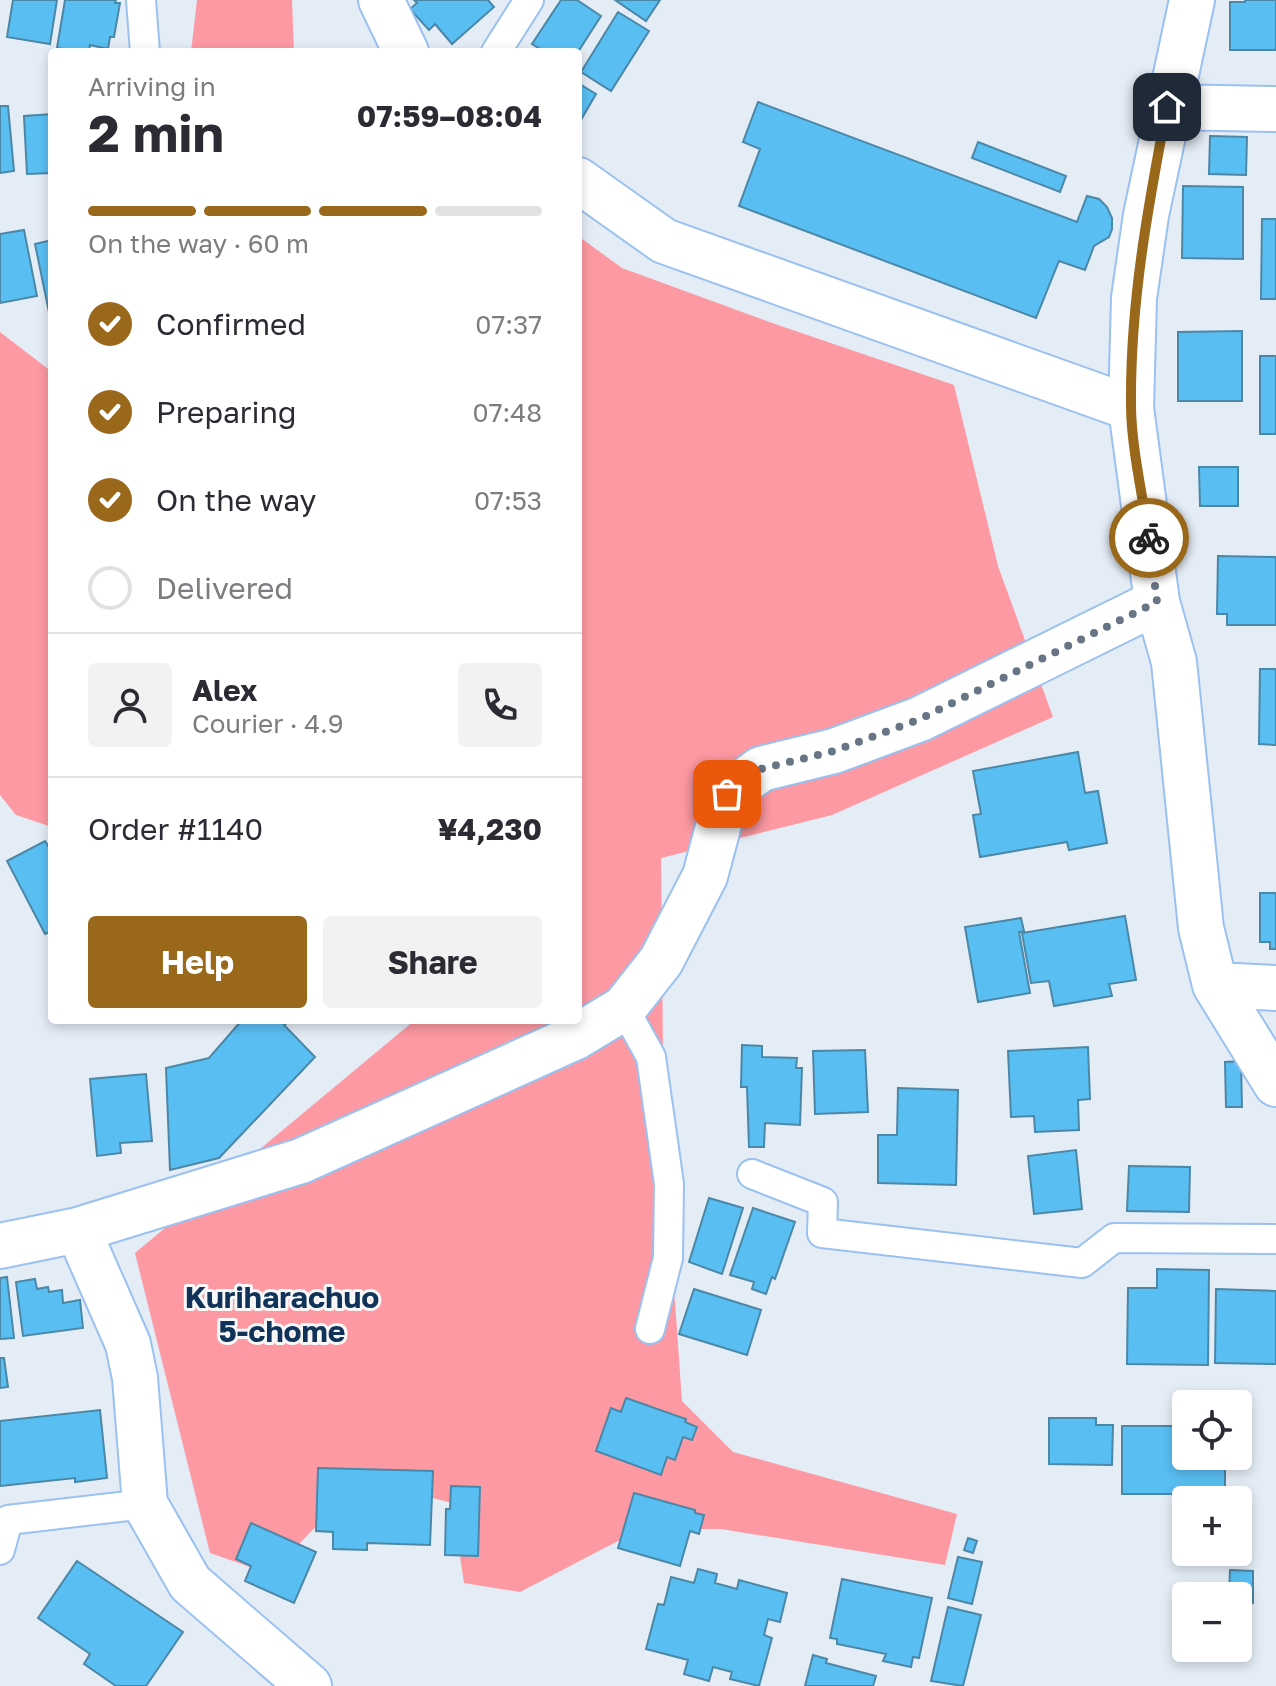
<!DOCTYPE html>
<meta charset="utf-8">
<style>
body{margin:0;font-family:"Golos Text",sans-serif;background:#f2f2f3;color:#2b2b33;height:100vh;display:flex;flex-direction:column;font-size:30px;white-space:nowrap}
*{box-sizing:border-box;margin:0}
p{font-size:26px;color:#7c7c81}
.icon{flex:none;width:44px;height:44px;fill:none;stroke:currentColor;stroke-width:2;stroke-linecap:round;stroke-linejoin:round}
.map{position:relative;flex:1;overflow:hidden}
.details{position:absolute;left:48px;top:48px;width:534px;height:976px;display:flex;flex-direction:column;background:#fff;border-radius:8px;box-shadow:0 4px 12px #0003}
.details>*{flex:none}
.controls{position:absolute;left:1172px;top:1390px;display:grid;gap:16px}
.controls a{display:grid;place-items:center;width:80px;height:80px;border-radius:8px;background:#fff;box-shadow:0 4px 12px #0003;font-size:40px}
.pin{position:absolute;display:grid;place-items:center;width:68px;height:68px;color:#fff;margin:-34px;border-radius:16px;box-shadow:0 4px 12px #0006}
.courier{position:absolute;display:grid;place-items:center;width:80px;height:80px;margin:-40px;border:6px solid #99681a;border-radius:50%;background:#fff;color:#222;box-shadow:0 2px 10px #0007}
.head em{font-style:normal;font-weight:700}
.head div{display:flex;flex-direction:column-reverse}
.head{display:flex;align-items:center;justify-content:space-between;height:136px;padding:0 40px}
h1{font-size:52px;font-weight:700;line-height:60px}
.bar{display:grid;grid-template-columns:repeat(4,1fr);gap:12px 8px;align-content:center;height:96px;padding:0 40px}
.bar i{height:10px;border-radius:6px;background:#e1e1e2}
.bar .current{background:#99681a}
.bar p{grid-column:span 4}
.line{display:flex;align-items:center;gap:20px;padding:0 40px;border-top:2px solid #e1e1e2}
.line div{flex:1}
.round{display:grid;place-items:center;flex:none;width:84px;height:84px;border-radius:8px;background:#f2f2f3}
ol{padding:0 40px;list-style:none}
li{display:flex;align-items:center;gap:24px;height:88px}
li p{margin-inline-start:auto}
li .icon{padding:8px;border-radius:50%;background:#99681a;color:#fff;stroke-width:4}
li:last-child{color:#7c7c81}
li i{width:44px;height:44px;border:4px solid #e1e1e2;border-radius:50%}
.cta{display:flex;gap:16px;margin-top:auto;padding:16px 40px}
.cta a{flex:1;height:92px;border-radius:8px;background:#99681a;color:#fff;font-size:32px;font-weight:700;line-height:92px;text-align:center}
.cta a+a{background:#f2f2f3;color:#2b2b33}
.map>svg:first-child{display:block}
.forest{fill:#fd99a3}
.building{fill:#59bff3;stroke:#4b87a7;stroke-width:2}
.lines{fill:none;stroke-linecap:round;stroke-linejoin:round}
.service-casing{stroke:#9ac1f0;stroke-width:32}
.minor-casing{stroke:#9ac1f0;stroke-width:48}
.service{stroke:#fff;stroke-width:28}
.minor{stroke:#fff;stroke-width:44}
.done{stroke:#687585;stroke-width:8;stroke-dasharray:0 14.4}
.route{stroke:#99681a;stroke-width:10}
.labels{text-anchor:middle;stroke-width:6;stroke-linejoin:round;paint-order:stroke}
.neighbourhood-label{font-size:30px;font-weight:bold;fill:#11335a;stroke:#f8f8f8}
</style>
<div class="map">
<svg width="1276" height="1686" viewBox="0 0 1276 1686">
<rect width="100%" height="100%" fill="#e4ecf6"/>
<!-- forest -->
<path class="forest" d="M 197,0 L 292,0 L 294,52 L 191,52 Z
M 578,236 L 622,268 L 778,325 L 954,385 L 998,566 L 1053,717 L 832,815 L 661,858 L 664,1147 L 682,1401 L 733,1452 L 957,1514 L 945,1565 L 721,1529 L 641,1529 L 520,1592 L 464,1583 L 452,1503 L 362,1479 L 270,1574 L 210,1553 L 135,1253 L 415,1020 L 578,1020 Z
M 0,332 L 52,372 L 52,827 L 16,815 L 0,795 Z"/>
<!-- building -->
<path class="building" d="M 13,0 L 57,0 L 50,44 L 7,37 Z
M 65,0 L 116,0 L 115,3 L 120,3 L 114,37 L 110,37 L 108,49 L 90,45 L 89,52 L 78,52 L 57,48 Z
M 414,0 L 488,0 L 494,7 L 452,44 L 435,24 L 429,30 L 410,9 L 417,3 Z
M 561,0 L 577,0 L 601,16 L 578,52 L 545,52 L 532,44 Z
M 615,0 L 660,0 L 646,21 Z
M 1245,0 L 1276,0 L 1276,50 L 1230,50 L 1230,2 L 1245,2 Z
M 618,12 L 649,31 L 611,91 L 581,72 Z
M 578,83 L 596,94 L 578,125 Z
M 758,102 L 1077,222 L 1087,196 L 1099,199 L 1107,207 L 1112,218 L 1112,229 L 1109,237 L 1094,246 L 1085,270 L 1059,261 L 1036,318 L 739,206 L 760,149 L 743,142 Z
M 0,106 L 8,106 L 14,171 L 0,173 Z
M 52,114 L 52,173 L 27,174 L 24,116 Z
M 1210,136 L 1247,137 L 1246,175 L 1209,174 Z
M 978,142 L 1066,176 L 1060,192 L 972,158 Z
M 1183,186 L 1243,187 L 1243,259 L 1182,258 Z
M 1262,219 L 1276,219 L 1276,299 L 1261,299 Z
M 24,230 L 37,296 L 0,303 L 0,234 Z
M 52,240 L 52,316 L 50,317 L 35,244 Z
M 1242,331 L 1242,401 L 1178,401 L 1178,332 Z
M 1260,356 L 1276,356 L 1276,434 L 1260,434 Z
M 1199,467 L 1238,467 L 1238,506 L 1200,506 Z
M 1218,556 L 1276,557 L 1276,625 L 1227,625 L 1227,614 L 1217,614 Z
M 1260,669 L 1276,669 L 1276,745 L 1259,744 Z
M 1078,752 L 1085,793 L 1098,791 L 1107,843 L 1069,850 L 1067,842 L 980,857 L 973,815 L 981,814 L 973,771 Z
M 45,841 L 49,847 L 52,845 L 52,931 L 45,934 L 7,861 Z
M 1260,893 L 1276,893 L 1276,949 L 1270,949 L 1270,942 L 1260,942 Z
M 1125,916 L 1136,980 L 1109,984 L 1112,996 L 1054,1006 L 1049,981 L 1031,983 L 1022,933 Z
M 1021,918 L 1024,931 L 1019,932 L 1030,993 L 978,1002 L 965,927 Z
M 242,1020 L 292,1020 L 284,1025 L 315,1057 L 219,1158 L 170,1170 L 166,1068 L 209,1058 Z
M 742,1045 L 762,1046 L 762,1057 L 797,1058 L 796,1068 L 802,1068 L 800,1125 L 765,1123 L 764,1147 L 749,1147 L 747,1087 L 741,1087 Z
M 1088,1047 L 1090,1099 L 1078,1100 L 1079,1130 L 1035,1132 L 1034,1116 L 1011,1117 L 1008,1051 Z
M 865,1050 L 868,1112 L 815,1114 L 813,1051 Z
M 1241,1061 L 1242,1107 L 1226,1107 L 1225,1062 Z
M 146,1074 L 152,1141 L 120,1143 L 121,1153 L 97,1156 L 90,1079 Z
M 898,1088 L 958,1090 L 956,1185 L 878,1183 L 878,1135 L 897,1135 Z
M 1076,1150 L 1082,1209 L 1034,1214 L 1028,1156 Z
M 1129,1166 L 1190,1167 L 1189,1212 L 1127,1211 Z
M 709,1198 L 743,1208 L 722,1274 L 689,1262 Z
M 753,1208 L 795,1222 L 775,1279 L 772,1277 L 766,1294 L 752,1289 L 754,1282 L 730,1275 Z
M 1157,1269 L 1209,1270 L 1208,1365 L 1127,1364 L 1128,1288 L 1157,1288 Z
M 7,1277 L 14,1338 L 0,1339 L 0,1278 Z
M 35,1279 L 37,1289 L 48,1287 L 49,1292 L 62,1290 L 63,1303 L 80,1300 L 83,1328 L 23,1336 L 16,1282 Z
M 694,1289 L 761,1310 L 747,1355 L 679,1334 Z
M 1216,1289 L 1276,1291 L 1276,1364 L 1215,1363 Z
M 0,1358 L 4,1358 L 8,1387 L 0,1388 Z
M 626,1398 L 686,1419 L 685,1422 L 697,1427 L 692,1440 L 683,1437 L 675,1460 L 667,1457 L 661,1475 L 596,1451 L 611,1408 L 621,1412 Z
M 100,1410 L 107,1478 L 75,1482 L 75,1478 L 0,1486 L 0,1421 Z
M 1049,1418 L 1096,1418 L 1096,1425 L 1113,1425 L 1112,1465 L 1049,1464 Z
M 1122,1426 L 1186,1426 L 1186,1456 L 1225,1456 L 1225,1494 L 1122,1494 Z
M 318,1468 L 433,1471 L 430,1545 L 367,1543 L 367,1550 L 333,1549 L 333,1532 L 316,1531 Z
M 451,1486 L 480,1487 L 478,1556 L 445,1555 L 446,1509 L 450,1509 Z
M 634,1493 L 695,1510 L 695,1513 L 704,1515 L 699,1534 L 690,1531 L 680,1566 L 618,1548 Z
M 251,1523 L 316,1552 L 294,1603 L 245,1581 L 251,1566 L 236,1559 Z
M 968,1538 L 977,1541 L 973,1553 L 964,1550 Z
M 958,1557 L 982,1562 L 972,1604 L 948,1598 Z
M 77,1561 L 183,1632 L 146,1686 L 116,1686 L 84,1664 L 90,1654 L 38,1618 Z
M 698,1569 L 717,1574 L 715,1583 L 737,1589 L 739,1580 L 787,1593 L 780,1622 L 768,1619 L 764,1635 L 772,1638 L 759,1686 L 730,1679 L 732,1672 L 713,1667 L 709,1681 L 684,1674 L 688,1660 L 646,1649 L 658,1604 L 664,1605 L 671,1577 L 694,1583 Z
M 1230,1570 L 1253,1571 L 1253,1603 L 1238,1603 L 1238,1596 L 1229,1596 Z
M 842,1579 L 932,1598 L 919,1658 L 913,1657 L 911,1667 L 883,1661 L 886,1654 L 837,1644 L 837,1639 L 830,1638 Z
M 948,1607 L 981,1615 L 963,1686 L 931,1681 Z
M 813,1655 L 827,1659 L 826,1663 L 876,1676 L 873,1686 L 805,1686 Z"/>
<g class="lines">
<defs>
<path id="service" d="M 141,0 L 145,52
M 496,52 L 529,0
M 624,1008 L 651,1057 L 669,1184 L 668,1258 L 650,1329
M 752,1174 L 823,1202 L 822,1233 L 1082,1263 L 1114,1238 L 1276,1239
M 0,1550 L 8,1520 L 145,1504"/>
<path id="minor" d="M 381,0 L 406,52
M 1192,0 L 1146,215 L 1134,298 L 1131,408 L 1157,602 L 1174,662 L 1201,928 L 1215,985 L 1276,1084
M 1167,107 L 1276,109
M 578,180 L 664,241 L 1131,408
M 1215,985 L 1276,988
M 78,1230 L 128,1344 L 135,1378 L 145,1504 L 190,1583 L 309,1686
M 0,1246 L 78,1230 L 301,1161 L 576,1037 L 624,1008 L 661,961 L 705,876 L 727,794 L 761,769 L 834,751 L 920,719 L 1157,602"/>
</defs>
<!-- service casing -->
<use href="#service" class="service-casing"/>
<!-- minor casing -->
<use href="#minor" class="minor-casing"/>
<!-- service -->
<use href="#service" class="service"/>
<!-- minor -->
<use href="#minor" class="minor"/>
</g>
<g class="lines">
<!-- done -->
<path class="done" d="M 727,794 L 761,769 L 834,751 L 920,719 L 1157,602 L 1149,538"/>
<!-- route -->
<path class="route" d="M 1149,538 C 1143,498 1131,445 1131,405 C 1130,304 1148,206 1167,107"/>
</g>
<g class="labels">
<!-- neighbourhood labels -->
<g class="neighbourhood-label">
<text x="282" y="1308">Kuriharachuo<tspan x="282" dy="34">5-chome</tspan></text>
</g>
</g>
</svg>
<div class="controls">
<a><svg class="icon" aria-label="locate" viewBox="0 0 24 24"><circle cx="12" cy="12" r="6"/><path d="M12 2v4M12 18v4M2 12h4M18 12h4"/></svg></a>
<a>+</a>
<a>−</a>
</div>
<div class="pin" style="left:727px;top:794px;background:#ea580c"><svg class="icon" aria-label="bag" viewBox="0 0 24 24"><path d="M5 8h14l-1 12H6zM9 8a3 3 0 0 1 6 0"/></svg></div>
<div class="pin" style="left:1167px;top:107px;background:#1f2937"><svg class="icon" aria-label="home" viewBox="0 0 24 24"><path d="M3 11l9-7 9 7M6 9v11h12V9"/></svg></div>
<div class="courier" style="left:1149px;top:538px"><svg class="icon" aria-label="bike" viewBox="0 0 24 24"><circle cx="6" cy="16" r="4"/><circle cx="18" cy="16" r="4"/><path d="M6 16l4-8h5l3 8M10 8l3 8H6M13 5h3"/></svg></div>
<section class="details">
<div class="head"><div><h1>2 min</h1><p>Arriving in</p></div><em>07:59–08:04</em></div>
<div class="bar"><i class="current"></i><i class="current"></i><i class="current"></i><i></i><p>On the way · 60 m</p></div>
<ol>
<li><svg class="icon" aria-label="check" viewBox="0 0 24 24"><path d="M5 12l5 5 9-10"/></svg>Confirmed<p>07:37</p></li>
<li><svg class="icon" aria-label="check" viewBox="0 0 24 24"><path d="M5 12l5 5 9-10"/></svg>Preparing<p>07:48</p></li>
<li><svg class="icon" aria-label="check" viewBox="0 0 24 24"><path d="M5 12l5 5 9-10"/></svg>On the way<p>07:53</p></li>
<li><i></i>Delivered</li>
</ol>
<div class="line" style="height:144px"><a class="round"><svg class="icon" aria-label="person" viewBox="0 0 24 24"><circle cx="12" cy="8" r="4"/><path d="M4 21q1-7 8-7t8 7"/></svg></a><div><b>Alex</b><p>Courier · 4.9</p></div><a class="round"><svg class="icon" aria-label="phone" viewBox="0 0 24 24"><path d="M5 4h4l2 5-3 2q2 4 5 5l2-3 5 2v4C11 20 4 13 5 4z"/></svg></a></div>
<div class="line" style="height:104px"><div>Order #1140</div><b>¥4,230</b></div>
<div class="cta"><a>Help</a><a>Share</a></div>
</section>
</div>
